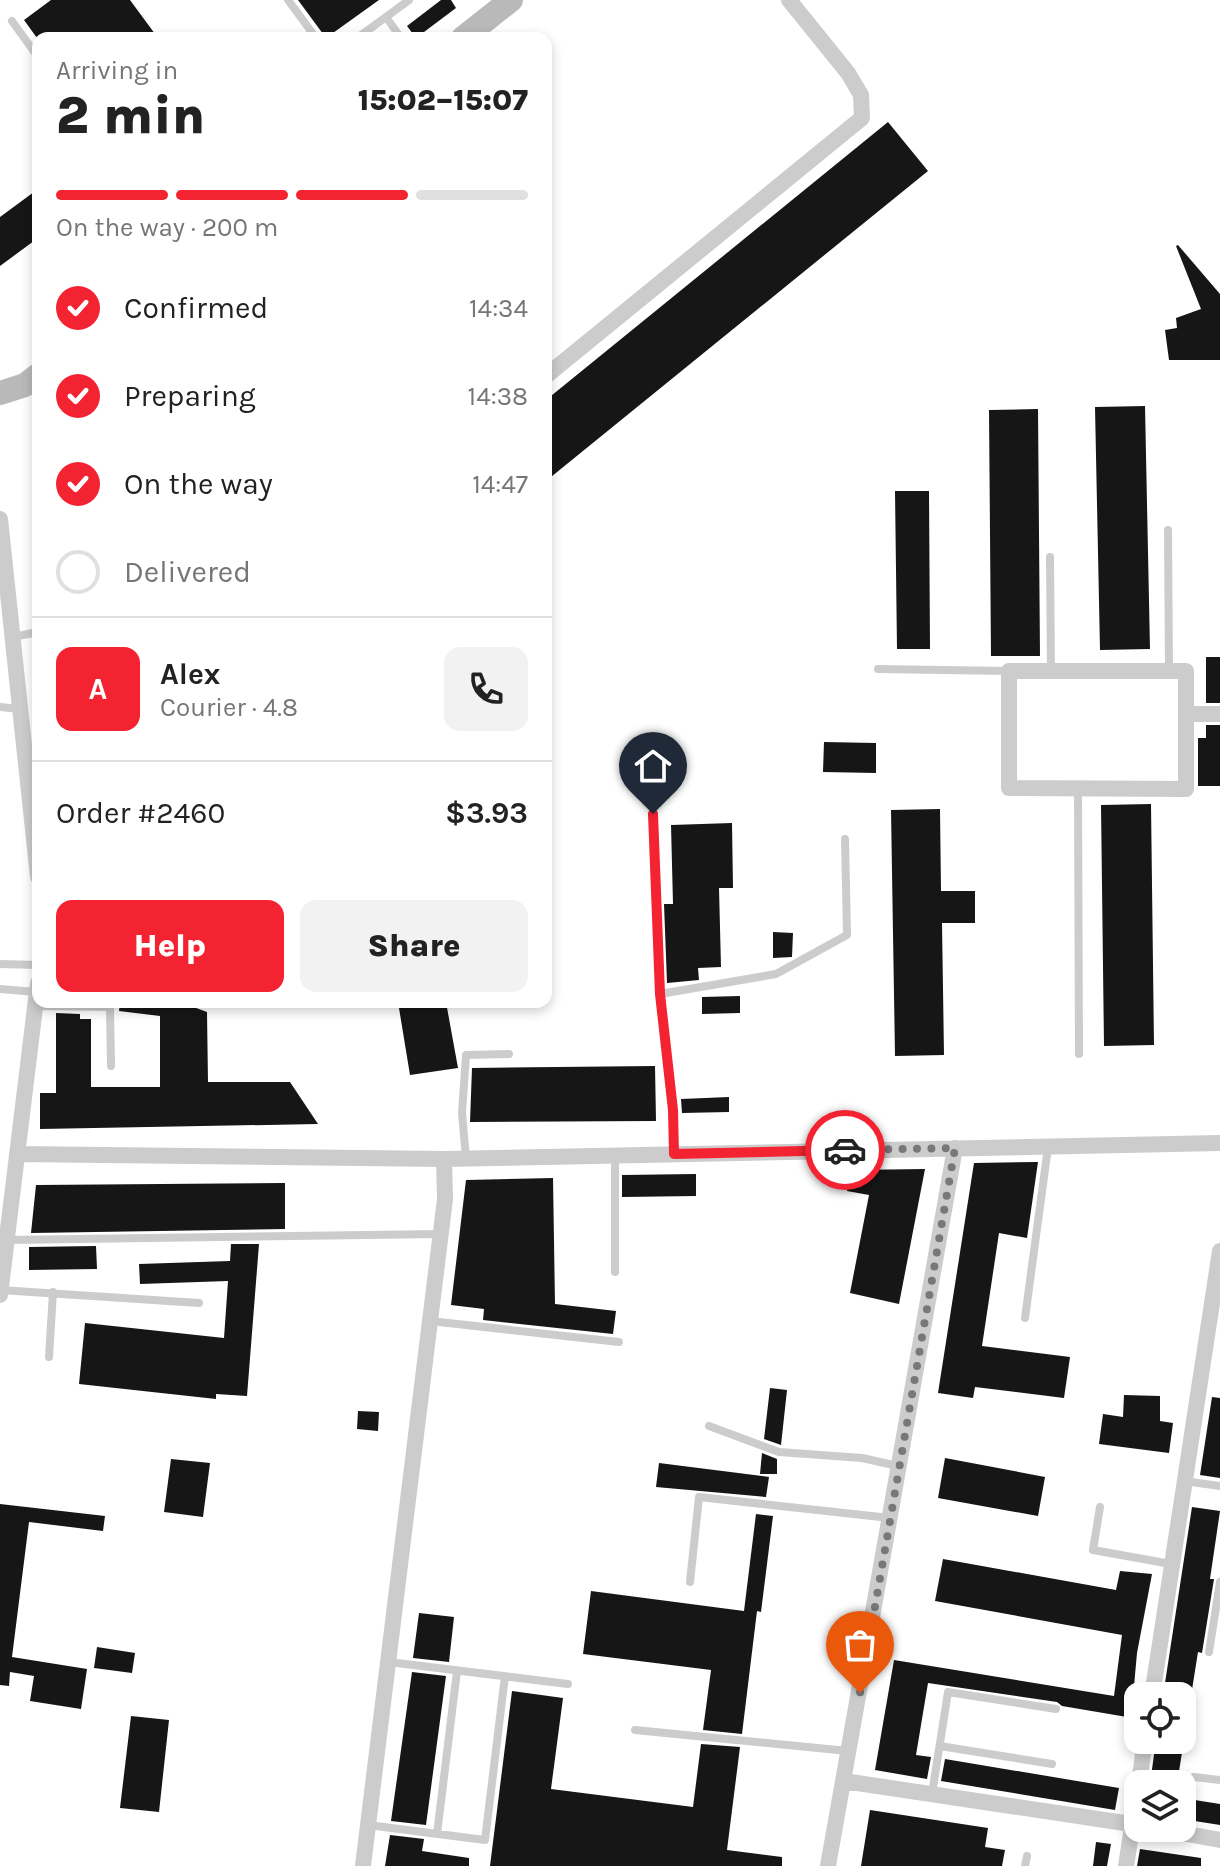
<!DOCTYPE html>
<meta charset="utf-8">
<style>
body{margin:0;font-family:Karla,sans-serif;background:#f2f2f2;color:#222;height:100vh;display:flex;flex-direction:column;font-size:30px;white-space:nowrap}
*{box-sizing:border-box;margin:0}
p{font-size:26px;color:#767676}
.icon{flex:none;width:44px;height:44px;fill:none;stroke:currentColor;stroke-width:2;stroke-linecap:round;stroke-linejoin:round}
.map{position:relative;flex:1;overflow:hidden}
.details{position:absolute;left:32px;top:32px;width:520px;height:976px;display:flex;flex-direction:column;background:#fff;border-radius:16px;box-shadow:0 4px 12px #0003}
.details>*{flex:none}
.tools{position:absolute;left:1124px;top:1682px;display:grid;gap:16px}
.tools a{display:grid;place-items:center;width:72px;height:72px;border-radius:16px;background:#fff;box-shadow:0 4px 12px #0003;font-size:40px}
.pin{position:absolute;display:grid;place-items:center;width:68px;height:68px;color:#fff;margin:-82px -34px;border-radius:50% 50% 50% 0;rotate:-45deg;box-shadow:0 0 8px #0007}
.pin .icon{rotate:45deg}
.courier{position:absolute;display:grid;place-items:center;width:80px;height:80px;margin:-40px;border:6px solid #f42331;border-radius:50%;background:#fff;color:#222;box-shadow:0 2px 10px #0007}
.overview em{font-style:normal;font-weight:800}
.overview div{display:flex;flex-direction:column-reverse}
.overview{display:flex;align-items:center;justify-content:space-between;height:136px;padding:0 24px}
h1{font-size:52px;font-weight:800;line-height:60px}
.bar{display:grid;grid-template-columns:repeat(4,1fr);gap:12px 8px;align-content:center;height:96px;padding:0 24px}
.bar i{height:10px;border-radius:6px;background:#e0e0e0}
.bar .current{background:#f42331}
.bar p{grid-column:span 4}
.line{display:flex;align-items:center;gap:20px;padding:0 24px;border-top:2px solid #e0e0e0}
.line div{flex:1}
.round{display:grid;place-items:center;flex:none;width:84px;height:84px;border-radius:16px;background:#f2f2f2}
ol{padding:0 24px;list-style:none}
li{display:flex;align-items:center;gap:24px;height:88px}
li p{margin-inline-start:auto}
li .icon{padding:8px;border-radius:50%;background:#f42331;color:#fff;stroke-width:4}
li:last-child{color:#767676}
li i{width:44px;height:44px;border:4px solid #e0e0e0;border-radius:50%}
.cta{display:flex;gap:16px;margin-top:auto;padding:16px 24px}
.cta a{flex:1;height:92px;border-radius:16px;background:#f42331;color:#fff;font-size:32px;font-weight:800;line-height:92px;text-align:center}
.cta a+a{background:#f2f2f2;color:#222}
.map>svg:first-child{display:block}
.building{fill:#161616}
.lines{fill:none;stroke-linecap:round;stroke-linejoin:round}
.lane{stroke:#ccc;stroke-width:8}
.street{stroke:#ccc;stroke-width:16}
.secondary{stroke:#b9b9b9;stroke-width:24}
.done{stroke:#787878;stroke-width:8;stroke-dasharray:0 14.4}
.route{stroke:#f42331;stroke-width:10}
</style>
<div class="map">
<svg width="1220" height="1866" viewBox="0 0 1220 1866">
<rect width="100%" height="100%" fill="#fff"/>
<!-- building -->
<path class="building" d="M 51,0 L 130,0 L 158,38 L 37,38 L 24,20 Z
M 298,0 L 379,0 L 326,38 Z
M 441,0 L 451,0 L 456,8 L 416,38 L 407,26 Z
M 888,122 L 928,171 L 546,481 L 546,400 Z
M 38,189 L 38,238 L 0,266 L 0,217 Z
M 1178,245 L 1220,294 L 1220,360 L 1169,360 L 1165,330 L 1177,328 L 1176,318 L 1201,309 L 1176,246 Z
M 1145,406 L 1150,649 L 1100,650 L 1095,407 Z
M 1038,409 L 1040,656 L 991,656 L 989,410 Z
M 895,491 L 929,491 L 930,649 L 897,649 Z
M 1206,657 L 1220,657 L 1220,703 L 1206,703 Z
M 1206,725 L 1220,725 L 1220,786 L 1198,786 L 1198,738 L 1206,738 Z
M 824,742 L 876,743 L 876,773 L 823,772 Z
M 1151,804 L 1154,1045 L 1104,1046 L 1101,805 Z
M 940,809 L 941,891 L 975,891 L 975,923 L 942,923 L 944,1055 L 895,1056 L 891,810 Z
M 732,823 L 733,888 L 719,888 L 721,967 L 698,968 L 699,980 L 667,983 L 664,904 L 673,904 L 671,825 Z
M 773,932 L 793,933 L 792,957 L 773,958 Z
M 740,996 L 740,1013 L 702,1014 L 702,997 Z
M 120,1002 L 180,1002 L 207,1012 L 208,1082 L 290,1082 L 318,1124 L 40,1129 L 40,1093 L 56,1093 L 56,1013 L 80,1014 L 80,1019 L 91,1019 L 91,1087 L 160,1087 L 160,1016 L 119,1011 Z
M 398,1002 L 446,1002 L 458,1068 L 410,1075 Z
M 655,1066 L 656,1121 L 470,1122 L 472,1068 Z
M 729,1097 L 729,1112 L 682,1113 L 681,1099 Z
M 1038,1162 L 1027,1238 L 999,1233 L 982,1346 L 1070,1357 L 1064,1398 L 975,1387 L 973,1398 L 938,1393 L 974,1163 Z
M 925,1169 L 899,1304 L 850,1293 L 869,1195 L 847,1191 L 849,1170 Z
M 696,1174 L 696,1196 L 622,1197 L 622,1175 Z
M 553,1178 L 555,1304 L 616,1311 L 613,1334 L 483,1320 L 484,1309 L 451,1305 L 466,1180 Z
M 285,1183 L 285,1229 L 31,1233 L 36,1185 Z
M 231,1244 L 259,1244 L 247,1396 L 216,1394 L 216,1399 L 79,1384 L 85,1323 L 224,1338 L 228,1281 L 140,1284 L 139,1264 L 230,1261 Z
M 96,1246 L 97,1269 L 29,1270 L 29,1247 Z
M 770,1388 L 787,1390 L 781,1445 L 764,1439 Z
M 1124,1395 L 1160,1396 L 1160,1421 L 1173,1423 L 1169,1453 L 1099,1444 L 1103,1414 L 1123,1417 Z
M 1212,1397 L 1220,1398 L 1220,1478 L 1200,1475 Z
M 358,1411 L 379,1412 L 378,1431 L 357,1429 Z
M 762,1453 L 777,1459 L 777,1474 L 760,1474 Z
M 945,1458 L 1045,1477 L 1038,1516 L 938,1498 Z
M 171,1459 L 210,1463 L 203,1517 L 164,1512 Z
M 659,1463 L 769,1477 L 766,1497 L 656,1487 Z
M 0,1504 L 105,1516 L 103,1531 L 29,1522 L 12,1657 L 87,1669 L 81,1709 L 30,1701 L 34,1676 L 10,1672 L 9,1686 L 0,1685 Z
M 1192,1507 L 1220,1511 L 1210,1579 L 1214,1579 L 1202,1653 L 1198,1652 L 1191,1696 L 1163,1696 Z
M 756,1514 L 773,1516 L 761,1612 L 757,1611 L 742,1734 L 703,1730 L 711,1670 L 583,1654 L 591,1591 L 744,1611 Z
M 943,1559 L 1116,1590 L 1120,1571 L 1152,1574 L 1137,1653 L 1133,1697 L 1131,1696 L 1127,1717 L 1062,1706 L 1057,1702 L 928,1683 L 916,1755 L 931,1757 L 927,1779 L 875,1770 L 894,1660 L 1114,1696 L 1122,1635 L 935,1601 Z
M 419,1613 L 454,1617 L 449,1662 L 413,1658 Z
M 97,1647 L 135,1653 L 132,1673 L 94,1668 Z
M 412,1672 L 446,1676 L 426,1825 L 391,1821 Z
M 512,1691 L 563,1698 L 551,1789 L 693,1807 L 701,1744 L 740,1747 L 727,1850 L 782,1857 L 782,1866 L 490,1866 Z
M 131,1716 L 169,1720 L 159,1812 L 120,1808 Z
M 1156,1740 L 1184,1740 L 1177,1784 L 1150,1784 Z
M 945,1759 L 1119,1788 L 1115,1810 L 941,1781 Z
M 1182,1798 L 1220,1804 L 1220,1825 L 1182,1819 Z
M 870,1810 L 988,1828 L 985,1847 L 1005,1850 L 1002,1866 L 861,1866 Z
M 390,1835 L 424,1839 L 422,1851 L 469,1858 L 469,1866 L 385,1866 Z
M 1096,1842 L 1111,1844 L 1107,1866 L 1093,1866 Z
M 1140,1849 L 1201,1858 L 1201,1866 L 1137,1866 Z"/>
<g class="lines">
<!-- lane -->
<path class="lane" d="M 288,0 L 316,38
M 12,21 L 38,57
M 357,38 L 386,17
M 401,38 L 386,17 L 409,0
M 1168,530 L 1169,670
M 1050,557 L 1051,670
M 13,637 L 38,632
M 878,669 L 1009,671
M 0,707 L 20,709
M 1078,789 L 1079,1054
M 653,814 L 660,994
M 0,964 L 38,965
M 0,989 L 36,992
M 36,1006 L 110,1007 L 111,1066
M 674,1154 L 673,1110 L 660,994 L 776,974 L 847,935 L 845,839
M 615,1156 L 615,1272
M 466,1158 L 462,1113 L 466,1055 L 509,1054
M 7,1240 L 441,1234
M 0,1290 L 199,1303
M 1025,1318 L 1048,1147
M 430,1321 L 619,1342
M 49,1357 L 53,1292
M 709,1426 L 779,1452 L 862,1458 L 898,1466
M 1184,1481 L 1220,1486
M 1100,1507 L 1093,1550 L 1171,1564
M 690,1582 L 699,1497 L 890,1518
M 1209,1652 L 1220,1582
M 389,1662 L 568,1684
M 635,1730 L 848,1751
M 940,1746 L 1052,1764
M 1194,1777 L 1220,1780
M 932,1794 L 948,1692 L 1056,1709
M 368,1825 L 485,1840 L 505,1676
M 437,1834 L 457,1671
M 1025,1866 L 1027,1856"/>
<!-- street -->
<path class="street" d="M 546,376 L 862,118 L 861,95 L 848,73 L 789,0
M 0,519 L 38,877
M 1009,671 L 1186,671 L 1186,789 L 1009,788 Z
M 1186,714 L 1220,714
M 17,1154 L 444,1159 L 1220,1143
M 0,1295 L 38,983
M 1152,1696 L 1220,1251
M 844,1781 L 1138,1825
M 1139,1784 L 1145,1740
M 1153,1828 L 1220,1840
M 363,1866 L 445,1199 L 444,1159
M 828,1866 L 955,1148
M 1126,1866 L 1138,1788"/>
<!-- secondary -->
<path class="secondary" d="M 463,38 L 511,0
M 0,393 L 25,385 L 38,375"/>
</g>
<g class="lines">
<!-- done -->
<path class="done" d="M 845,1150 L 955,1148 L 860,1693"/>
<!-- route -->
<path class="route" d="M 653,814 L 660,994 L 673,1110 L 674,1154 L 845,1150"/>
</g>
</svg>
<div class="tools">
<a><svg class="icon" aria-label="locate" viewBox="0 0 24 24"><circle cx="12" cy="12" r="6"/><path d="M12 2v4M12 18v4M2 12h4M18 12h4"/></svg></a>
<a><svg class="icon" aria-label="layers" viewBox="0 0 24 24"><path d="M12 4l9 5-9 5-9-5zM3 14l9 5 9-5"/></svg></a>
</div>
<div class="pin" style="left:860px;top:1693px;background:#ea580c"><svg class="icon" aria-label="bag" viewBox="0 0 24 24"><path d="M5 8h14l-1 12H6zM9 8a3 3 0 0 1 6 0"/></svg></div>
<div class="pin" style="left:653px;top:814px;background:#1f2937"><svg class="icon" aria-label="home" viewBox="0 0 24 24"><path d="M3 11l9-7 9 7M6 9v11h12V9"/></svg></div>
<div class="courier" style="left:845px;top:1150px"><svg class="icon" aria-label="car" viewBox="0 0 24 24"><path d="M5 17H2v-5l4-1 3-4h7l3 4 3 1v5h-3M9 17h6M6 11h13"/><circle cx="7" cy="17" r="2"/><circle cx="17" cy="17" r="2"/></svg></div>
<section class="details">
<div class="overview"><div><h1>2 min</h1><p>Arriving in</p></div><em>15:02–15:07</em></div>
<div class="bar"><i class="current"></i><i class="current"></i><i class="current"></i><i></i><p>On the way · 200 m</p></div>
<ol>
<li><svg class="icon" aria-label="check" viewBox="0 0 24 24"><path d="M5 12l5 5 9-10"/></svg>Confirmed<p>14:34</p></li>
<li><svg class="icon" aria-label="check" viewBox="0 0 24 24"><path d="M5 12l5 5 9-10"/></svg>Preparing<p>14:38</p></li>
<li><svg class="icon" aria-label="check" viewBox="0 0 24 24"><path d="M5 12l5 5 9-10"/></svg>On the way<p>14:47</p></li>
<li><i></i>Delivered</li>
</ol>
<div class="line" style="height:144px"><b class="round" style="background:#f42331;color:#fff">A</b><div><b>Alex</b><p>Courier · 4.8</p></div><a class="round"><svg class="icon" aria-label="phone" viewBox="0 0 24 24"><path d="M5 4h4l2 5-3 2q2 4 5 5l2-3 5 2v4C11 20 4 13 5 4z"/></svg></a></div>
<div class="line" style="height:104px"><div>Order #2460</div><b>$3.93</b></div>
<div class="cta"><a>Help</a><a>Share</a></div>
</section>
</div>
